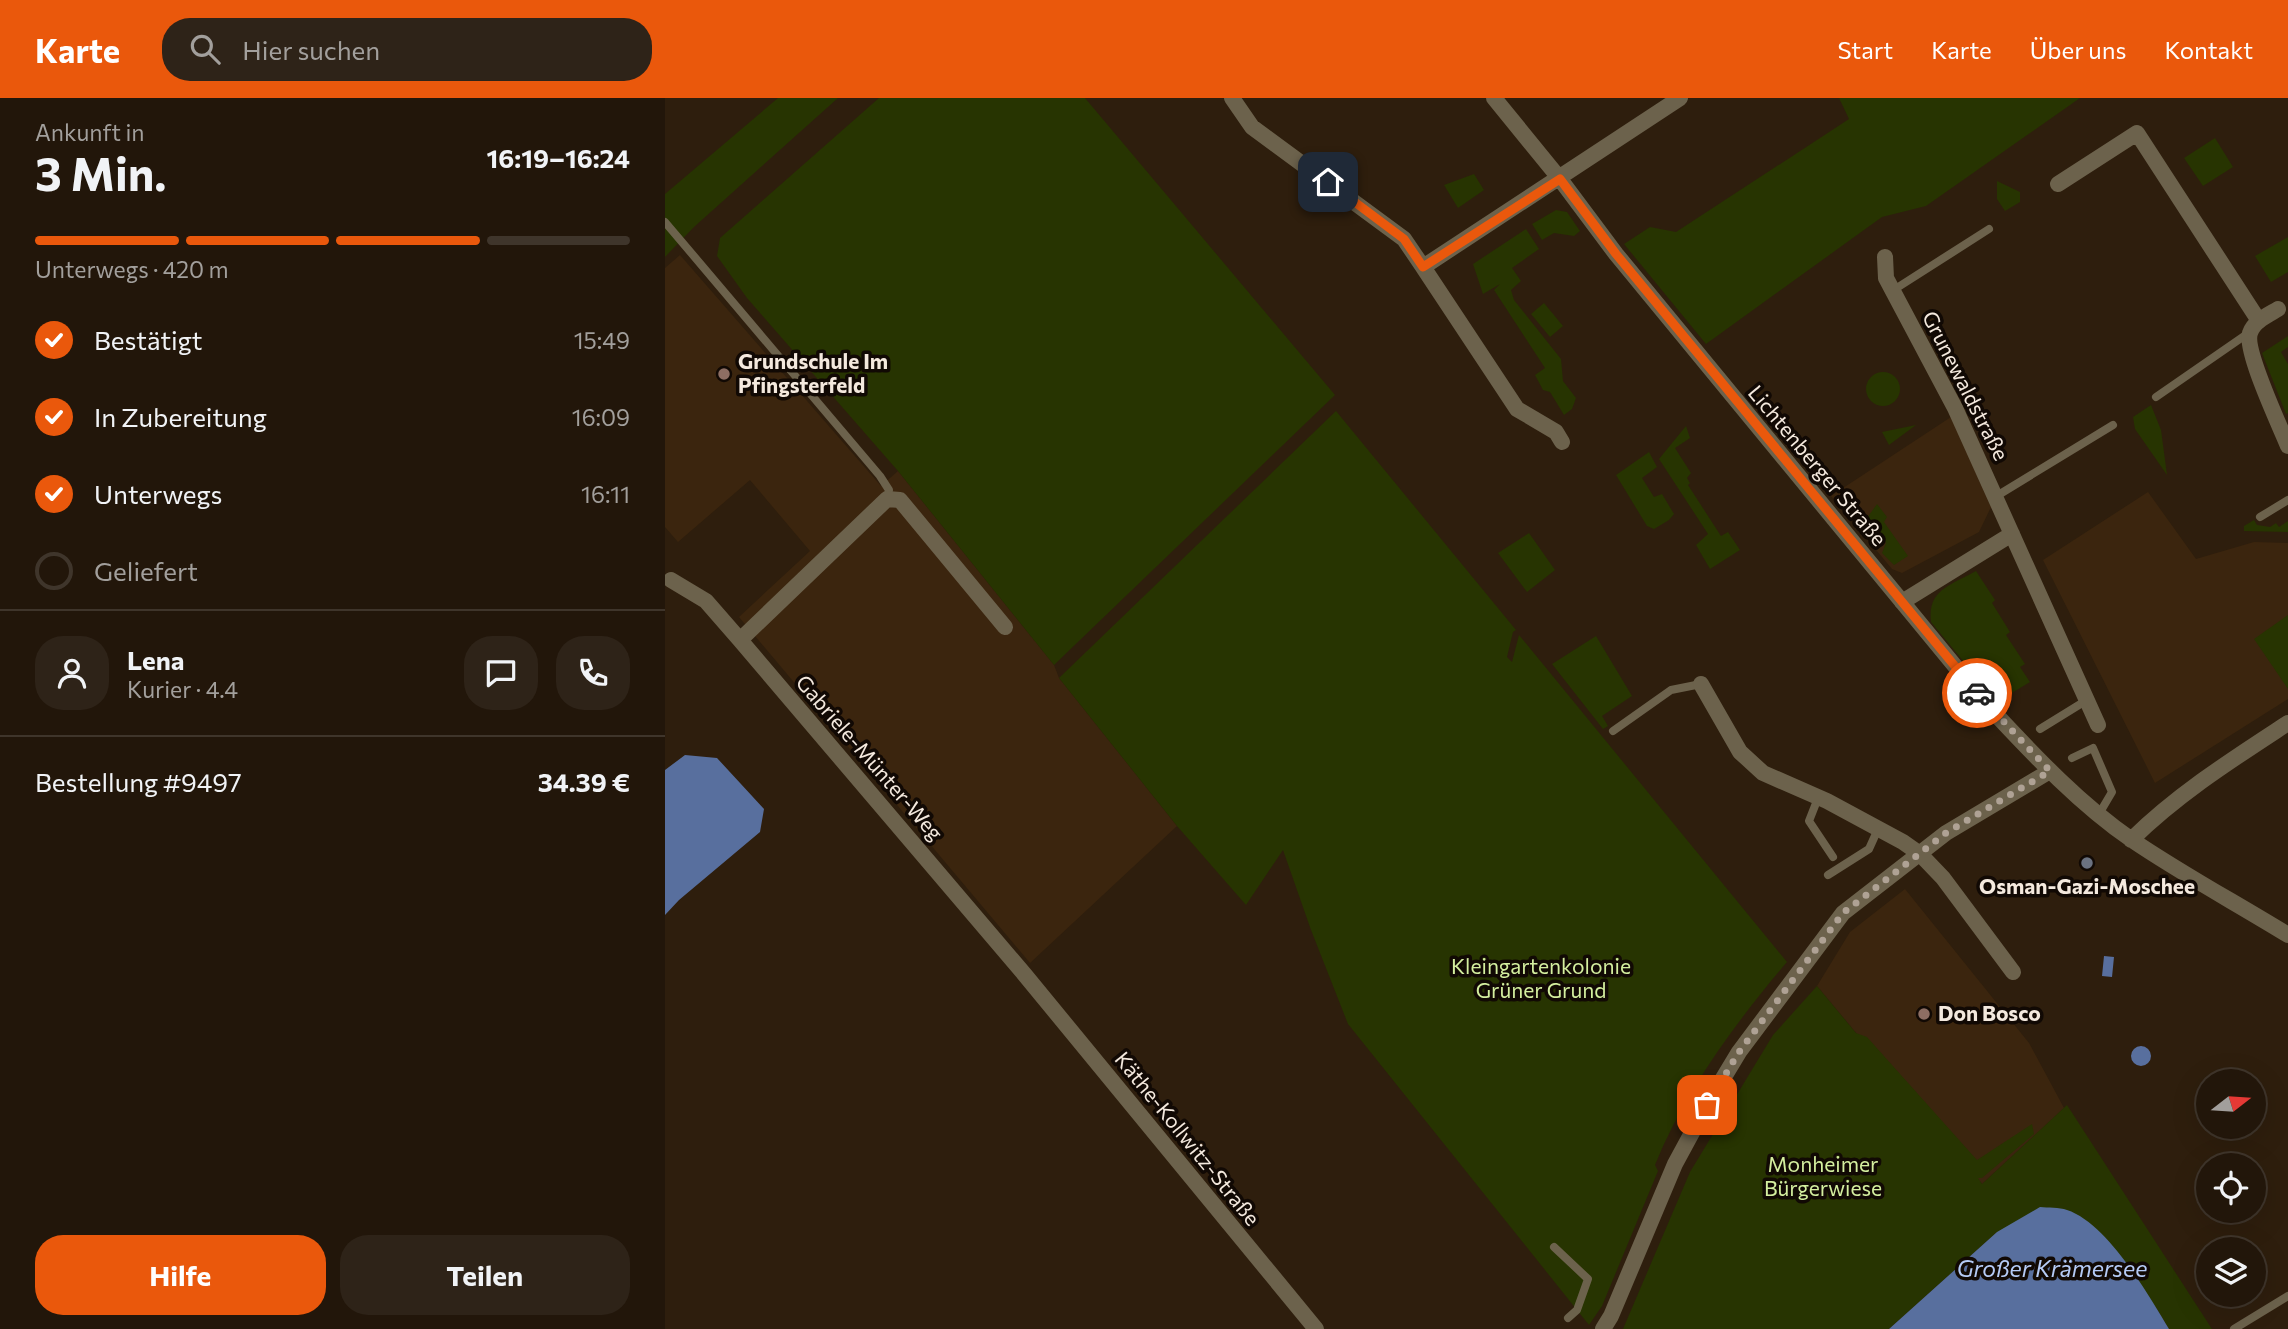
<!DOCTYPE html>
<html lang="de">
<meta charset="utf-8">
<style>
body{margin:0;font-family:Commissioner,sans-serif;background:#2e2318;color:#f1f3f6;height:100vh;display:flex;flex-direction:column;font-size:26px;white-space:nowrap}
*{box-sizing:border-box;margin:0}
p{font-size:23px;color:#a29f9c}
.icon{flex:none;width:38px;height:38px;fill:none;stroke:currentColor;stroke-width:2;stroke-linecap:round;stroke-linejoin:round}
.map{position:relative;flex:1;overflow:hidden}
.side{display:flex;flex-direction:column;background:#22160a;width:665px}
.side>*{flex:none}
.needle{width:46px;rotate:73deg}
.controls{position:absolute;left:1531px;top:971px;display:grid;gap:14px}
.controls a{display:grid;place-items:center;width:70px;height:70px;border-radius:50%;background:#22160a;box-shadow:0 7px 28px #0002,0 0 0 2px #3f352b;font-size:35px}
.pin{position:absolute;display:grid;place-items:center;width:60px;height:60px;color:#fff;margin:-30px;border-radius:14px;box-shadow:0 4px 10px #0006}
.courier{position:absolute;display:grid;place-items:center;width:70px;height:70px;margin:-35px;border:5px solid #ea580c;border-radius:50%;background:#fff;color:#222;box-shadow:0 2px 9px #0007}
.summary em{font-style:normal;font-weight:700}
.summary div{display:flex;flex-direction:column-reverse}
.summary{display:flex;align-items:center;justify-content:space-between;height:119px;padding:0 35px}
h1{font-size:46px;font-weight:700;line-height:52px}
.bar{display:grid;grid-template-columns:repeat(4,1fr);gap:10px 7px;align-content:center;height:84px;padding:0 35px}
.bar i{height:9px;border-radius:5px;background:#3f352b}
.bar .selected{background:#ea580c}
.bar p{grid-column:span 4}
.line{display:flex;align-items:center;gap:18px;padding:0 35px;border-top:2px solid #3f352b}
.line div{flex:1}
.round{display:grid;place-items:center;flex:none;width:74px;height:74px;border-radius:28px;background:#2e2318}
ol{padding:0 35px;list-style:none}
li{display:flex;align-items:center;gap:21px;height:77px}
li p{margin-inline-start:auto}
li .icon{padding:7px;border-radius:50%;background:#ea580c;color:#fff;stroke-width:4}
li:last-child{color:#a29f9c}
li i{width:38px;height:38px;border:4px solid #3f352b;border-radius:50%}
.primary-button{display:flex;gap:14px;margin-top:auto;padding:14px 35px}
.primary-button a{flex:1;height:80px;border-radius:28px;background:#ea580c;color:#fff;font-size:28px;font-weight:700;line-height:80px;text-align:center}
.primary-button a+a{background:#2e2318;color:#f1f3f6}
header{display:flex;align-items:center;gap:42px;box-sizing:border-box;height:98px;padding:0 35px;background:#ea580c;color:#fff}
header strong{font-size:33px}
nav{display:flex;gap:38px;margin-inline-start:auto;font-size:24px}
.search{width:490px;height:63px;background:#2e2318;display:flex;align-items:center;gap:18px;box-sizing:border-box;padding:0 24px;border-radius:28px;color:#a29f9c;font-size:26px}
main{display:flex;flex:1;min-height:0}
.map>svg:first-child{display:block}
.built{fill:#3b250e}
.green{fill:#273401}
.water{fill:#586f9e}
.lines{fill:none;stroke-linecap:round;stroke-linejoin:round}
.service{stroke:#6c624c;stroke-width:8}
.minor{stroke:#6c624c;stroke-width:16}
.done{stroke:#afa295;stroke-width:7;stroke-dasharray:0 12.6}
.route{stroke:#ea580c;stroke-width:9}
.education-dot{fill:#8d6e63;stroke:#110904;stroke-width:2.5}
.worship-dot{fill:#6b7280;stroke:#110904;stroke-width:2.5}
.labels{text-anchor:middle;stroke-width:7;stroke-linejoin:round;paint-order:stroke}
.poi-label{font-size:21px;font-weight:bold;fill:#f4e9de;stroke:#110904;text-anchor:start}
.street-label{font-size:21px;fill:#f4e9de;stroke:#110904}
.park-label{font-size:21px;fill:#d4ef9f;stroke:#110904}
.water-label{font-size:23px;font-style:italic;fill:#b5cbf6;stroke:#110904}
</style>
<header>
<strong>Karte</strong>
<div class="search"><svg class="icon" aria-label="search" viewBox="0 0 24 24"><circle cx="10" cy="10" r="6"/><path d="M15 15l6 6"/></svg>Hier suchen</div>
<nav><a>Start</a><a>Karte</a><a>Über uns</a><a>Kontakt</a></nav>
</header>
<main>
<section class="side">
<div class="summary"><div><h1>3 Min.</h1><p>Ankunft in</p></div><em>16:19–16:24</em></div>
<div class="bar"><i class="selected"></i><i class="selected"></i><i class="selected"></i><i></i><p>Unterwegs · 420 m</p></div>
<ol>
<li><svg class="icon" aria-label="check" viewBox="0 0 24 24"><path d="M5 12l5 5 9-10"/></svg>Bestätigt<p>15:49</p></li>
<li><svg class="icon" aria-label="check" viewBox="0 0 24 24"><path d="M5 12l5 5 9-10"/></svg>In Zubereitung<p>16:09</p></li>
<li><svg class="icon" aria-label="check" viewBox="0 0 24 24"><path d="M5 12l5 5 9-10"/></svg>Unterwegs<p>16:11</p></li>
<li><i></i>Geliefert</li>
</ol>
<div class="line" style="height:126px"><a class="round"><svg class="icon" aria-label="person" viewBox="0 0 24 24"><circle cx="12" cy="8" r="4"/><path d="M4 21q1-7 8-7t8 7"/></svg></a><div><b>Lena</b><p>Kurier · 4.4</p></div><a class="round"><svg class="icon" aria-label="chat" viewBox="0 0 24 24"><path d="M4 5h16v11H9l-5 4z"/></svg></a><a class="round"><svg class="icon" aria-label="phone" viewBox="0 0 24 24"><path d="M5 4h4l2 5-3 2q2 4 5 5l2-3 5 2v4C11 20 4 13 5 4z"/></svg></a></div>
<div class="line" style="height:91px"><div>Bestellung #9497</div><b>34.39 €</b></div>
<div class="primary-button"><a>Hilfe</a><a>Teilen</a></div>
</section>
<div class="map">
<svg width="1623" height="1231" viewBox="0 0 1623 1231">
<rect width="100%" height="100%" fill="#2e1e0d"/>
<!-- built -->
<path class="built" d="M 15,157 L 216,388 L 233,373 L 389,567 L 394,580 L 512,728 L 365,865 L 74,519 L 145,453 L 85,382 L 13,444 L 0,429 L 0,170 Z
M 1286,319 L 1326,409 L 1314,434 L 1237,475 L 1227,471 L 1166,398 Z
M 1483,394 L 1531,461 L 1589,444 L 1623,445 L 1623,601 L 1490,685 L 1378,462 Z
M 1240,791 L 1364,945 L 1399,1010 L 1317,1086 L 1152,888 L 1185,834 Z"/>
<!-- green -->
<path class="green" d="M 113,0 L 173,0 L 29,129 L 0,159 L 0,96 Z
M 214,0 L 420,0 L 670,297 L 389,567 L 233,373 L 82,200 L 52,158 L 55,140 Z
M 1174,0 L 1415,0 L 1261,108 L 1217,119 L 1041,246 L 959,146 L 985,129 L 1011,134 L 1184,21 Z
M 1550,40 L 1568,69 L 1538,88 L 1519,60 Z
M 809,76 L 819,92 L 793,110 L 779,87 Z
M 1332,83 L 1355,94 L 1355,104 L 1340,113 L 1332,101 Z
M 891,112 L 902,114 L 915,133 L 909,138 L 889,135 L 877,142 L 867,126 Z
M 861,131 L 874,151 L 847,170 L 856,183 L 846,192 L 849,202 L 896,261 L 898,283 L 911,300 L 907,311 L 899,317 L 885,294 L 878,292 L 870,277 L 880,270 L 829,192 L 835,186 L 818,196 L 808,166 Z
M 1623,139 L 1623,174 L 1606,184 L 1590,158 Z
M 879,205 L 898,228 L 885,239 L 866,216 Z
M 1623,238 L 1623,249 L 1616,254 L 1623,266 L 1623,315 L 1621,316 L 1597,255 Z
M1201 291a17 17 0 1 1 34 0a17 17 0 1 1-34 0Z
M 1486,307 L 1496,332 L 1502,377 L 1470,331 L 1468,319 Z
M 671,313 L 851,532 L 848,534 L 842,559 L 847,564 L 854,537 L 1122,864 C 1071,924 1020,993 990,1067 L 993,1073 L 937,1208 L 924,1227 L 683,926 L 646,832 L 618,752 L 581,807 L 512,728 L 394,580 Z
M 1251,327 L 1224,347 L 1217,334 Z
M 1021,328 L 1025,340 L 1010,350 L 1026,375 L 1022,380 L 1025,385 L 1023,387 L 1056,438 L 1063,434 L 1075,452 L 1045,471 L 1031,447 L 1043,436 L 994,361 Z
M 984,354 L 992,369 L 977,380 L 989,399 L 997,396 L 1009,416 L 1004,422 L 989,431 L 982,428 L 951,377 Z
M 1212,406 L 1222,419 L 1219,424 L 1243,458 L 1229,467 L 1217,455 L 1221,445 L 1202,420 Z
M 1589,422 L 1592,427 L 1605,429 L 1611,425 L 1614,429 L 1623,423 L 1623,434 L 1579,433 L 1579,428 Z
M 864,435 L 890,472 L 862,494 L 833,455 Z
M 1311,473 L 1330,502 L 1327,505 L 1345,534 L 1341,537 L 1360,566 L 1355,569 L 1365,584 L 1332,604 L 1266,524 C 1262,491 1287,487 1311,473 Z
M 1623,517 L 1623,591 L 1589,541 Z
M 931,538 L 967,598 L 937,618 L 943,628 L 938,631 L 887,566 Z
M 1152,888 L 1191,935 L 1202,939 L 1312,1062 L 1367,1026 L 1369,1036 L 1317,1080 L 1313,1080 L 1317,1086 L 1402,1007 L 1547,1231 L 1504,1231 L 1490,1208 L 1332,1134 L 1224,1231 L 958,1231 L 1025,1074 L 1108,937 Z"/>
<!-- water -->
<path class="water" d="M 20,657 L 52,660 L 99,711 L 95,734 L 14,802 L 0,817 L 0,672 Z
M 1439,858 L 1449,859 L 1447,879 L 1437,878 Z
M1466 958a10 10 0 1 1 20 0a10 10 0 1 1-20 0Z
M 1375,1109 C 1383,1110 1394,1109 1402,1112 C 1442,1125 1483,1196 1504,1231 L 1224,1231 L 1332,1134 Z"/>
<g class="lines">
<!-- service -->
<path class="service" d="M 0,124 L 215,378 L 224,392 L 222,401
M 1227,193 L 1324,131
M 1491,299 L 1585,234
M 1330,399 L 1448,327
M 1595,419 L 1623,402
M 1375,631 L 1422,602
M 948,633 L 1006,592 L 1036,586
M 1407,660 L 1428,650 L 1447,694 L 1434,716
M 1153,700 L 1144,723 L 1168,759
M 1163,777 L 1204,751 L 1213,731
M 889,1149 L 923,1181 L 912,1212 L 903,1220
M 1569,1231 L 1623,1198"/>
<!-- minor -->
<path class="minor" d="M 567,0 L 587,29 L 739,141 L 758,169 L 1015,0
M 829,0 L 895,81 L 951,156 L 1322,607 C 1367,655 1413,705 1467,742 C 1517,776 1571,805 1623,837
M 1393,86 L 1472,35 L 1594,223
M 1220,159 L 1221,180 L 1290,310 L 1433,627
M 758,169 L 852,311 L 891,334 L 897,344
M 1613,211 C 1603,217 1589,223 1585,235 C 1579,252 1615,328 1623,348
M 6,482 L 41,503 L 75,542 L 360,877 L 651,1231
M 1237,504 L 1347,436
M 75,542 L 222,401 L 235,402 L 340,529
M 1036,586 L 1075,654 L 1098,675 L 1162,703 L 1238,744 L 1255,756 L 1278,780 L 1348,874
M 1466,742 C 1514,695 1568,661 1623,625
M 938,1231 L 946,1218 L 1010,1066 L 1042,1007 L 1074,954 L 1178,815 L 1281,735 L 1385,673"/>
</g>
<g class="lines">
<!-- done -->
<path class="done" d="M 1042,1007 L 1074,954 L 1178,815 L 1281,735 L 1385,673 L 1312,595"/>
<!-- route -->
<path class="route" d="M 663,84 L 739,141 L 758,169 L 895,81 L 951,156 L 1312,595"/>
</g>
<!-- markers -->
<g class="education-dot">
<circle cx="59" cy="276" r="7"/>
<circle cx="1259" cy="916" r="7"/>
</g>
<circle class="worship-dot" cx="1422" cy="765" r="7"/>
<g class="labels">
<!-- poi labels -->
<g class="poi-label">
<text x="73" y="271">Grundschule Im<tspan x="73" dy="24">Pfingsterfeld</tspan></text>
<text x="1422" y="796" text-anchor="middle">Osman-Gazi-Moschee</text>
<text x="1273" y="923">Don Bosco</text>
</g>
<!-- street labels -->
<g class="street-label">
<text transform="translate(1300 288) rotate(63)" y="7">Grunewaldstraße</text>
<text transform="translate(1152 368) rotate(50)" y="7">Lichtenberger Straße</text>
<text transform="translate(204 660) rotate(49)" y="7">Gabriele-Münter-Weg</text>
<text transform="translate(522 1041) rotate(51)" y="7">Käthe-Kollwitz-Straße</text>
</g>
<!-- park labels -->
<g class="park-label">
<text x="876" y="876">Kleingartenkolonie<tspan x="876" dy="24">Grüner Grund</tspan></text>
<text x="1158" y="1074">Monheimer<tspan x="1158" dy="24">Bürgerwiese</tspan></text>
</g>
<!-- water labels -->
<g class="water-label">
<text x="1387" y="1179">Großer Krämersee</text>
</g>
</g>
</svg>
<div class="controls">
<a><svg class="needle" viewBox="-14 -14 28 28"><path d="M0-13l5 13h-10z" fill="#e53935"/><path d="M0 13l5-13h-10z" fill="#a29f9c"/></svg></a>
<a><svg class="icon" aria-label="locate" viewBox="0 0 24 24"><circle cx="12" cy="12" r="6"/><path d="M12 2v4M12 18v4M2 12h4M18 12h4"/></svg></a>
<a><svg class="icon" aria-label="layers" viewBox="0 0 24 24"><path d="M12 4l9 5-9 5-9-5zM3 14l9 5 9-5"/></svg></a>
</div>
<div class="pin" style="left:1042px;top:1007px;background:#ea580c"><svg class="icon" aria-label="bag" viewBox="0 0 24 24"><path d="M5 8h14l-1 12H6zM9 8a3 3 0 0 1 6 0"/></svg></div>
<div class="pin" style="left:663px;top:84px;background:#1f2937"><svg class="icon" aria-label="home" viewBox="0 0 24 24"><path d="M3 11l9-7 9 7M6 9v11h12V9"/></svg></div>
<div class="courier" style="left:1312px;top:595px"><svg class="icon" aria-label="car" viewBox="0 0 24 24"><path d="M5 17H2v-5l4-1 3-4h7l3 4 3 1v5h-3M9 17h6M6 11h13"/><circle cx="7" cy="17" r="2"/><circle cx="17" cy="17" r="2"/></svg></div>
</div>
</main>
